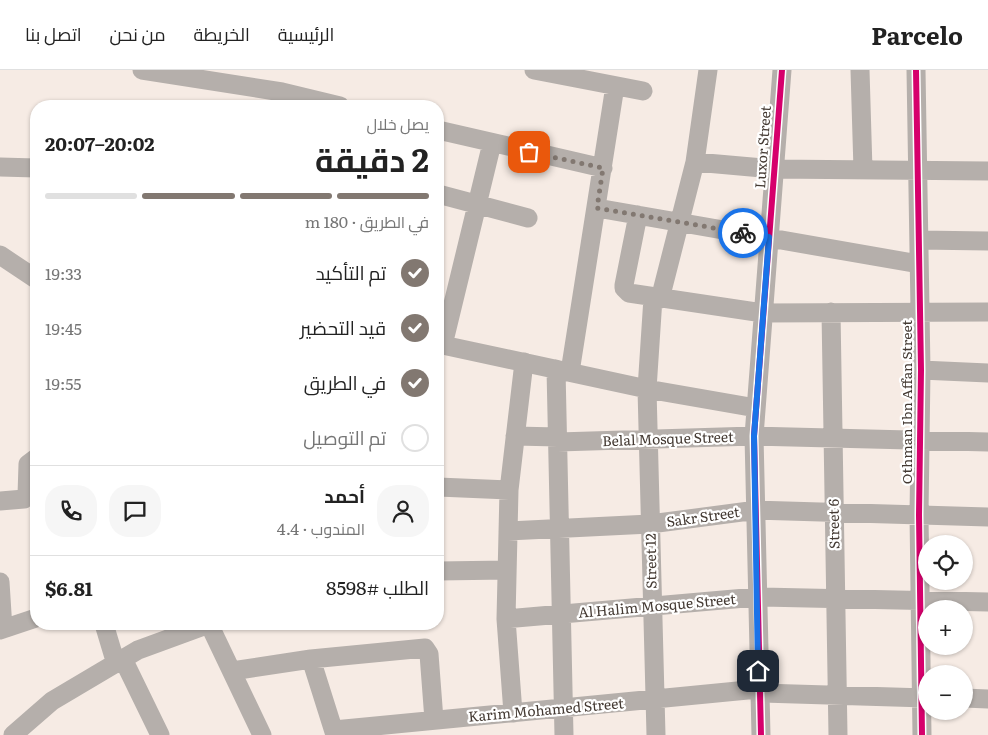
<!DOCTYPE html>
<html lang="ar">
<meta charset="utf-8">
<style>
body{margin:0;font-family:Literata,Cairo,serif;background:#f6f6f6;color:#222;direction:rtl;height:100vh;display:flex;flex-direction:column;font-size:19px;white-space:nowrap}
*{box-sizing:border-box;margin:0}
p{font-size:16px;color:#767676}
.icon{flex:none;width:28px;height:28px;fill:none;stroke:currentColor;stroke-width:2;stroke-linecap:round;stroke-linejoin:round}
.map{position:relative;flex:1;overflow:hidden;direction:ltr}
.details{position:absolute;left:30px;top:30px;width:414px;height:530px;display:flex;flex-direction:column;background:#fff;border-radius:20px;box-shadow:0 1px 4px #0004;direction:rtl}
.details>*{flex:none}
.tools{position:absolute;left:918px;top:465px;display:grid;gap:10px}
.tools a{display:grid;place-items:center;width:55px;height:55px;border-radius:50%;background:#fff;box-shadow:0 1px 4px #0004;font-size:25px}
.pin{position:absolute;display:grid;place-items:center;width:42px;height:42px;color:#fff;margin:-21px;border-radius:10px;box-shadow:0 2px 8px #0006}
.courier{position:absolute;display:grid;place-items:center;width:50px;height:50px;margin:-25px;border:4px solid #1a73e8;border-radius:50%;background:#fff;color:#222;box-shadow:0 1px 6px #0007}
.head em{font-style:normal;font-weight:700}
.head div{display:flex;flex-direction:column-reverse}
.head{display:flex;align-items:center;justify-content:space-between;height:85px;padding:0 15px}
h1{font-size:32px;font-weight:700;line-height:38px}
.bar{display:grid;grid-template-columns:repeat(4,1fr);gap:8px 5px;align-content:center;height:60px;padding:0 15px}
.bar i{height:6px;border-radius:4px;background:#e0e0e0}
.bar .on{background:#827871}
.bar p{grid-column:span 4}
.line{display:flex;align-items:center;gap:12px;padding:0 15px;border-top:1px solid #e0e0e0}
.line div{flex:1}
.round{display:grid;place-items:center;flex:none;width:52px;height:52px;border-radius:20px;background:#f6f6f6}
ol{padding:0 15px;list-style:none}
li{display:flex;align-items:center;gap:15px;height:55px}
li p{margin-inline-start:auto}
li .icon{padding:5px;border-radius:50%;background:#827871;color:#fff;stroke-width:4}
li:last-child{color:#767676}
li i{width:28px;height:28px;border:2px solid #e0e0e0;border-radius:50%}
header{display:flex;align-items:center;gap:30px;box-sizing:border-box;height:70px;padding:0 25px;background:#fff;border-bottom:1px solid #e0e0e0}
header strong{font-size:24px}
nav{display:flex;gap:28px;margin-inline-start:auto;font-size:18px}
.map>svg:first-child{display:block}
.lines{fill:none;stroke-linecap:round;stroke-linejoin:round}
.minor{stroke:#b5afab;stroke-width:19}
.cycleway-casing{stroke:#fff;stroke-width:9}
.cycleway{stroke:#d6006c;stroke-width:6}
.done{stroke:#827871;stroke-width:5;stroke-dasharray:0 9}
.route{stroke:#1a73e8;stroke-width:6}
.labels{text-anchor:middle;stroke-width:4.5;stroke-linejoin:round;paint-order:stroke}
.street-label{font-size:14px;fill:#443a33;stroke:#fff}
</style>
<header>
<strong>Parcelo</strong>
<nav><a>الرئيسية</a><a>الخريطة</a><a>من نحن</a><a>اتصل بنا</a></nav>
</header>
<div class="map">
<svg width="988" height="665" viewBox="0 0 988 665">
<rect width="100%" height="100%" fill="#f6ebe4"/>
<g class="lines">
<!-- minor -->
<path class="minor" d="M 142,0 L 282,22 L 340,36
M 534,0 L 643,21
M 860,0 L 863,100
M 916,0 L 921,300 L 919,445 L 922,665
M 438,60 L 603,98
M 695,92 L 774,99 L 988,101
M 0,97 L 36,98
M 438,124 L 528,148
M 597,138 L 919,194
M 638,145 L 624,215 L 624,218 L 629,223 L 763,243 L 988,242
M 919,170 L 988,171
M 0,185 L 36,209
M 653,228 L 647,319 L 656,665
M 660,229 L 695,92 L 708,0
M 831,242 L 838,665
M 438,274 L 647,319 L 756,338
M 443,275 L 492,73
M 556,299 L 564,665
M 921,300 L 988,303
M 570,302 L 615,16
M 515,366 L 558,367
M 558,372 L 754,366 L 988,372
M 438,417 L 509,420
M 0,431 L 24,429 L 27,425 L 28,394 L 36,388
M 508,461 L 650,454 L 757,440 L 988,447
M 438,501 L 507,500
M 0,512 L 3,559
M 506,549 L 757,527 L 988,532
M 104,554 L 116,594
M 209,554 L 262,665
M 0,560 L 36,548
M 123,589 L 160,665
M 311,589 L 335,665
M 232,601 L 311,589 L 425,578 L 429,584 L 434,650
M 758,623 L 926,628
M 964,628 L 988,629
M 513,643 L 506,549 L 509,420 L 524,292
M 334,660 L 758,619
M 13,665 L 52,631 L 138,580 L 209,554
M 761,665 L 754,366 L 782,0"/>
<defs>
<path id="cycleway" d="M 916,0 L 921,300 L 919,445 L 922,665
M 761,665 L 754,366 L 782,0"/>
</defs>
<!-- cycleway casing -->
<use href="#cycleway" class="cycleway-casing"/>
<!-- cycleway -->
<use href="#cycleway" class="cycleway"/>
</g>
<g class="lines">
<!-- done -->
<path class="done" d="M 529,82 L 603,98 L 597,138 L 743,163"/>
<!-- route -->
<path class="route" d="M 743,163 L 769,167 L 754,366 L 758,601"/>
</g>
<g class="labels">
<!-- street labels -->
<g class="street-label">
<text transform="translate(763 77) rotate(-86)" y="5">Luxor Street</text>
<text transform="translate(907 332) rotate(-90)" y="5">Othman Ibn Affan Street</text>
<text transform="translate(668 369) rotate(-2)" y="5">Belal Mosque Street</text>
<text transform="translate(703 447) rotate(-8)" y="5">Sakr Street</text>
<text transform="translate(834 454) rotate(-91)" y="5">Street 6</text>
<text transform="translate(651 491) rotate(-91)" y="5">Street 12</text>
<text transform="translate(657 536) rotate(-5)" y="5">Al Halim Mosque Street</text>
<text transform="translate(546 640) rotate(-5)" y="5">Karim Mohamed Street</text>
</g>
</g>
</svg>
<div class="tools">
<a><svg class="icon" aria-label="locate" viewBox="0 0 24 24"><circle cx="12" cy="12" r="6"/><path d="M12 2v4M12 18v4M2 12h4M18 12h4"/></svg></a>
<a>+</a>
<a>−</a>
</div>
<div class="pin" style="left:529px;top:82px;background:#ea580c"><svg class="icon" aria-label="bag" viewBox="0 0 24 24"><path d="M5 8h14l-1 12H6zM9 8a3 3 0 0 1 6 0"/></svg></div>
<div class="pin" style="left:758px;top:601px;background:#1f2937"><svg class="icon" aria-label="home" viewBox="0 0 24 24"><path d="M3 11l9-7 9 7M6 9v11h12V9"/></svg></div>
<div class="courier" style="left:743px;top:163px"><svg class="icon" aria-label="bike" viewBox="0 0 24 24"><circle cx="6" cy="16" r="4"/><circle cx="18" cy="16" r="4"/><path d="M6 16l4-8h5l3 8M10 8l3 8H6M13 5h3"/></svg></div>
<section class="details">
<div class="head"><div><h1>2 دقيقة</h1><p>يصل خلال</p></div><em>20:02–20:07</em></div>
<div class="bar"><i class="on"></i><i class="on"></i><i class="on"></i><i></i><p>في الطريق · 180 m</p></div>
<ol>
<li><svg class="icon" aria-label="check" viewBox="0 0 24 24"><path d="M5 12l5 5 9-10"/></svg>تم التأكيد<p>19:33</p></li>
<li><svg class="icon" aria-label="check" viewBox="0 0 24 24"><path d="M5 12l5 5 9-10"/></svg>قيد التحضير<p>19:45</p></li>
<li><svg class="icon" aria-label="check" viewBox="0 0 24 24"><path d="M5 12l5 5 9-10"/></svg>في الطريق<p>19:55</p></li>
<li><i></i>تم التوصيل</li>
</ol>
<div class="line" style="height:90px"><a class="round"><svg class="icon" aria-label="person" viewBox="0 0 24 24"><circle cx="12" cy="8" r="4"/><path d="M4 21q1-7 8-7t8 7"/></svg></a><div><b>أحمد</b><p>المندوب · 4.4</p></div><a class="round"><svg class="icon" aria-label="chat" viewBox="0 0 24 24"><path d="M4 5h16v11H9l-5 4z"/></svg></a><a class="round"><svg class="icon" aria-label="phone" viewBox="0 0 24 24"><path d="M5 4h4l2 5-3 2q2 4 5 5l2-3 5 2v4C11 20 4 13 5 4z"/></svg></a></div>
<div class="line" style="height:65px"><div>الطلب #8598</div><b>$6.81</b></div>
</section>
</div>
